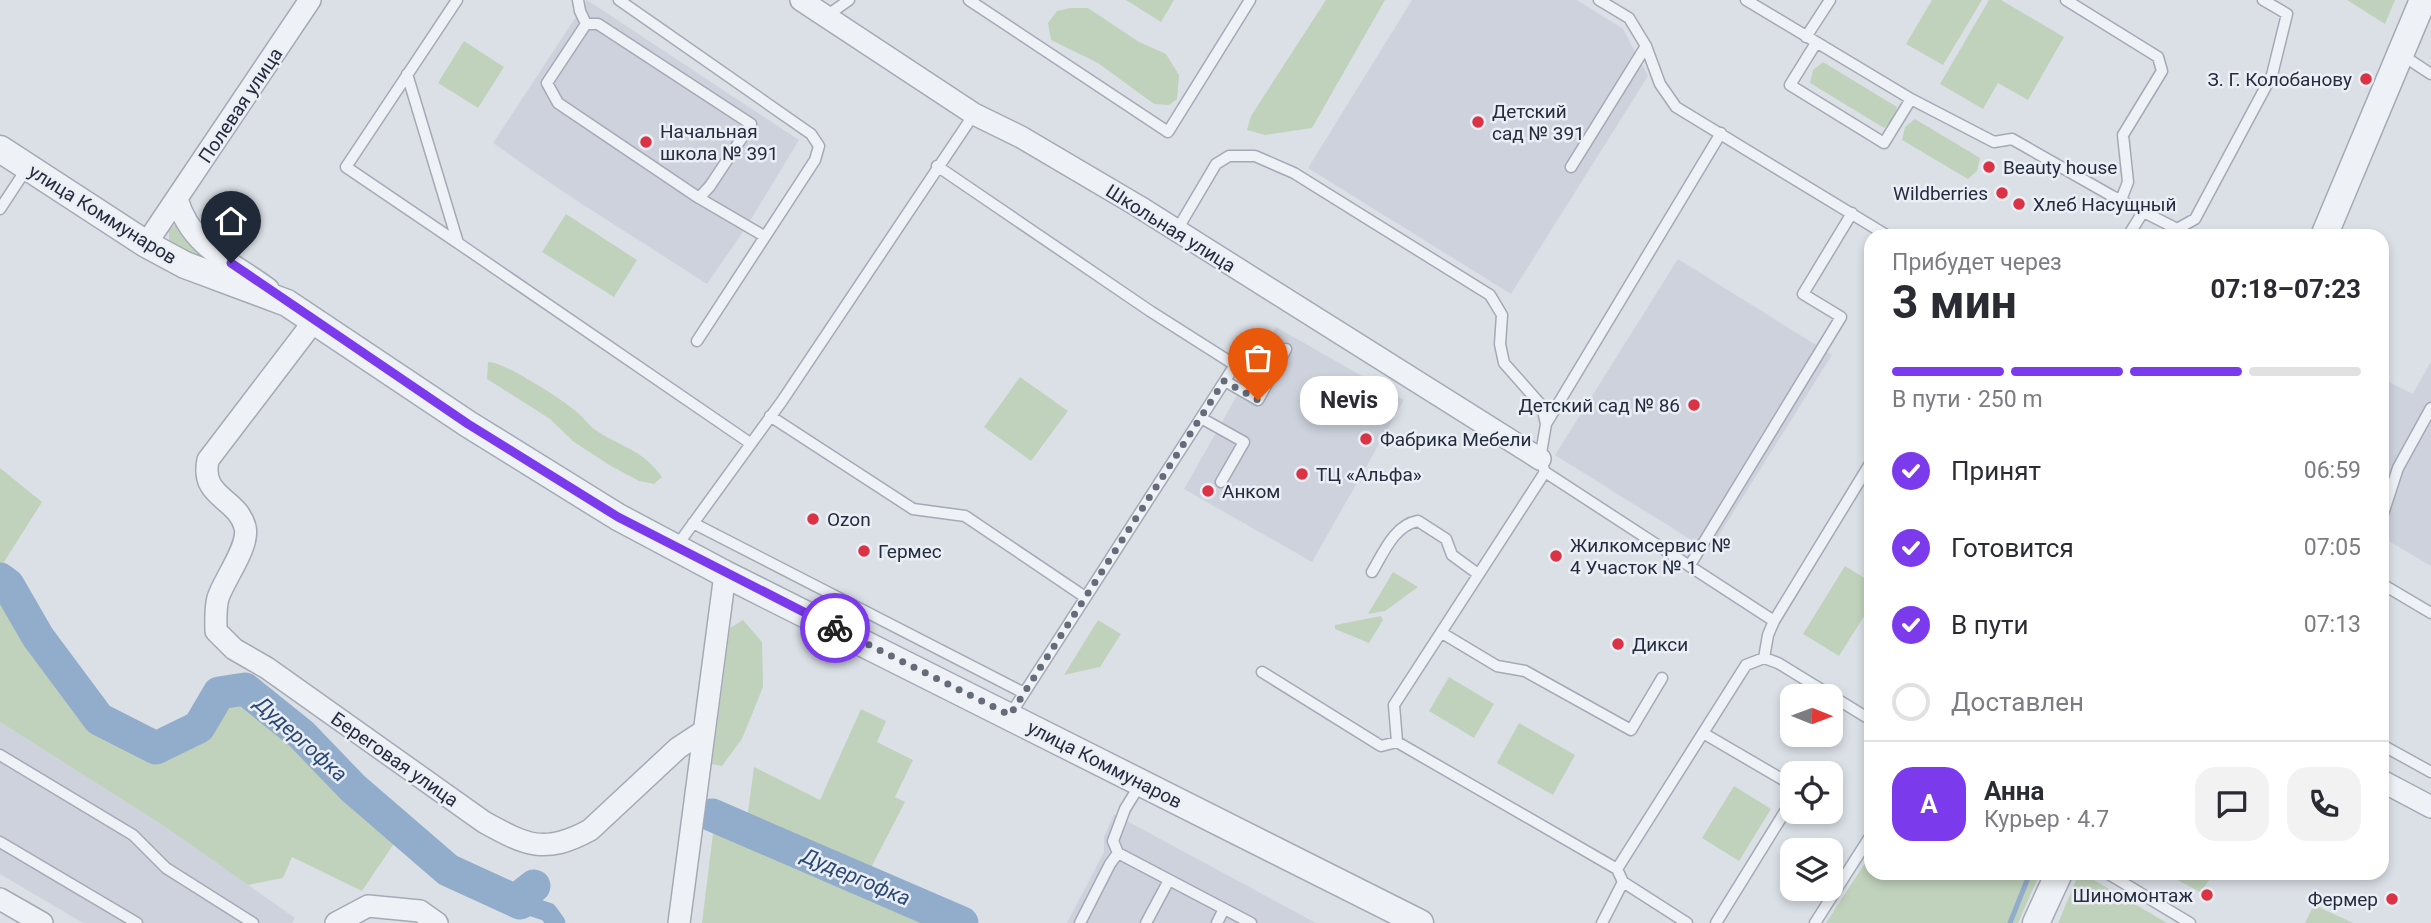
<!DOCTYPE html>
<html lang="ru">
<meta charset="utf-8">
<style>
body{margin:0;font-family:Roboto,sans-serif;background:#f2f2f3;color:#2b2b33;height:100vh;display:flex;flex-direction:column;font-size:26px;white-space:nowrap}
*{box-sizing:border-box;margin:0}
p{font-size:23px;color:#7c7c81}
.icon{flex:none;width:38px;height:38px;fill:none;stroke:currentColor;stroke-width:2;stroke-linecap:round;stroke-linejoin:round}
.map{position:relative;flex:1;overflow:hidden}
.sheet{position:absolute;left:1864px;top:229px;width:525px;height:651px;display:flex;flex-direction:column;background:#fff;border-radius:21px;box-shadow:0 4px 10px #0003}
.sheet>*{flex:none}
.needle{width:46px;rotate:91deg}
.tools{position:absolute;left:1780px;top:684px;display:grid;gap:14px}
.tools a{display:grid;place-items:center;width:63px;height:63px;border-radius:14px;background:#fff;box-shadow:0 4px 10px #0003;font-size:35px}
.pin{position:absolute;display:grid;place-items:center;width:60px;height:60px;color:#fff;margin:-72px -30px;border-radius:50% 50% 50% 0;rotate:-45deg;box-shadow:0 0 7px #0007}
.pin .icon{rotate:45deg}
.courier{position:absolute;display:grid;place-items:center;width:70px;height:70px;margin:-35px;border:5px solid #7c3aed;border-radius:50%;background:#fff;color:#222;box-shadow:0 2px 9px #0007}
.bubble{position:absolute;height:49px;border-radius:21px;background:#fff;box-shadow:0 4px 10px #0003;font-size:23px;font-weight:700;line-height:49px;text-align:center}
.summary em{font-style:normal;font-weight:700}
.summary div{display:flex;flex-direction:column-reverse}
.summary{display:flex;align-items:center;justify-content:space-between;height:119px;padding:0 28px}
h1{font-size:46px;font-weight:700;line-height:52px}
.bar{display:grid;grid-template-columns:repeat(4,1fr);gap:10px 7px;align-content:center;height:84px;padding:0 28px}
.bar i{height:9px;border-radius:5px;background:#e1e1e2}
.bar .current{background:#7c3aed}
.bar p{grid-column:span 4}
.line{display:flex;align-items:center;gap:18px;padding:0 28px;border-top:2px solid #e1e1e2}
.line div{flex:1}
.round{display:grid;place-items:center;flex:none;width:74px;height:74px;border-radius:21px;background:#f2f2f3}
ol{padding:0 28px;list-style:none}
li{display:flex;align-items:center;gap:21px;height:77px}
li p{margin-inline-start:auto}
li .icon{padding:7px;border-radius:50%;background:#7c3aed;color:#fff;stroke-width:4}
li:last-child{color:#7c7c81}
li i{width:38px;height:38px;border:4px solid #e1e1e2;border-radius:50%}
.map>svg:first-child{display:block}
.built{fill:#cdd2dd}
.green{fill:#c0d2bc}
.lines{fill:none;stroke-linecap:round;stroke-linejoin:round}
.stream{stroke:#92accc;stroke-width:5}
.canal{stroke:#92accc;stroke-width:19}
.river{stroke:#92accc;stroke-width:33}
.service-casing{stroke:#a4aab5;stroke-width:13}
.minor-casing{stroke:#a4aab5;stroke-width:24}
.tertiary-casing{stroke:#a4aab5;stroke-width:29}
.service{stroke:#eef1f5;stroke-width:10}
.minor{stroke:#eef1f5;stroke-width:21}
.tertiary{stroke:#eef1f5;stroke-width:26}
.done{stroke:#646c7a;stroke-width:7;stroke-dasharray:0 12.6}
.route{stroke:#7c3aed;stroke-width:9}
.poi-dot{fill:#db3245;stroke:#ebeff5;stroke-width:2.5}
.labels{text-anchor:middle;stroke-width:5;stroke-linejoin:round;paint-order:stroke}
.poi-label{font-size:19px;fill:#242d3f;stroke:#ebeff5;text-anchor:start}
.street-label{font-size:19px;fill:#242d3f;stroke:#ebeff5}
.water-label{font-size:21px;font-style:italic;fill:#2b4976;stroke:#ebeff5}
</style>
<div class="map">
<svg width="2431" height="923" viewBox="0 0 2431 923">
<rect width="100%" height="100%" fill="#dbe0e7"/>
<!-- built -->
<path class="built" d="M 587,0 L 799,140 L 747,226 L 707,284 L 565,193 L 493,143 Z
M 1412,0 L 1577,0 L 1623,29 L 1648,76 L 1511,294 L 1308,168 Z
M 1678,259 L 1832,355 L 1709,551 L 1555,455 Z
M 1276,327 L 1404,400 L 1312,562 L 1184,489 Z
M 2431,361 L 2431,566 L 2382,537 L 2382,395 L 2389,382 L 2413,394 Z
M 0,722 L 164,826 L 295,918 L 292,923 L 83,923 L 0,874 Z
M 1114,814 L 1316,923 L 1067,923 L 1104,852 L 1104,837 Z"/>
<!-- green -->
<path class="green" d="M 1126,0 L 1174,0 L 1161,22 Z
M 1326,0 L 1385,0 L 1312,128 L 1265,135 L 1247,130 L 1251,116 Z
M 1932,0 L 1982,0 L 1943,65 L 1906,44 Z
M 1989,0 L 2001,0 L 2064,37 L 2028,100 L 1998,83 L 1983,109 L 1940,84 Z
M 2347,0 L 2395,0 L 2385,24 Z
M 1070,8 L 1088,8 L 1139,42 L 1166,54 L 1179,75 L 1177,99 L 1169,105 L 1154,104 L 1098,63 L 1051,40 L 1048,23 L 1057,11 Z
M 464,41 L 504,67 L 478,108 L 438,83 Z
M 1823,62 L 1897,107 L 1894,119 L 1884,128 L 1810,83 L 1813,70 Z
M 1915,119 L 1980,158 L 1977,171 L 1968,179 L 1902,140 L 1905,127 Z
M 566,214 L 637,260 L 614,297 L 542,252 Z
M 176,223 L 227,268 L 175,248 L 169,239 L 169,231 Z
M 488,362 C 503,361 563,400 577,412 C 584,418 589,426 597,431 C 623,448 643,450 662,477 L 654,484 L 639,481 L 611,466 L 574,442 L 550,419 L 487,379 Z
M 1020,377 L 1068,411 L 1031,461 L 984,427 Z
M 0,468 L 42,502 L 4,562 L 12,574 L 4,576 L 0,573 Z
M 1845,566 L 1871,582 L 1871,605 L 1839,656 L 1803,634 Z
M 1393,572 L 1418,587 L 1385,611 L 1368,614 Z
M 0,601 L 27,649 L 84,722 L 148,756 L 180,752 L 232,704 C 272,698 300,747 325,771 C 347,795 374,815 399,836 L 362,891 L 292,857 L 283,878 L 248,885 L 164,826 L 0,722 Z
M 1381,616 L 1383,620 L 1369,643 L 1335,629 L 1335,625 Z
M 743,620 L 762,642 L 763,687 L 742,739 L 722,766 L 712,764 L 730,628 Z
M 1098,620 L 1121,634 L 1100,667 L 1064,675 Z
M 1449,677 L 1494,704 L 1474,738 L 1429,711 Z
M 861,709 L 886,721 L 877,742 L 913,760 L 895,797 L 905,802 L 865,879 L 746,827 L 754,767 L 820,800 Z
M 1519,723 L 1575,755 L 1553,795 L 1497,763 Z
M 1734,786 L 1771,809 L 1739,861 L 1702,838 Z
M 714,825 L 943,923 L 702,923 Z
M 1871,854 L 1871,873 L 2040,873 L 2018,923 L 1826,923 Z
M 2079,873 L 2082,873 L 2167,923 L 2058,923 Z
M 2164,873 L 2215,873 L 2200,892 Z
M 2314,905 L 2353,923 L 2305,923 Z"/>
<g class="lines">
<!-- stream -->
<path class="stream" d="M 2010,923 L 2030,873"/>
<!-- canal -->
<path class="canal" d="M 520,903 L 548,912 L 556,923"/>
<!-- river -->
<path class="river" d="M 0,579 L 8,585 L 38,637 L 99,719 L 156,748 L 199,727 L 219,693 L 245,689 L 301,734 L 353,788 L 448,870 L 520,903 L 525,893 L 534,886
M 712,815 L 962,923"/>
<defs>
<path id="service" d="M 457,0 L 346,167 L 458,243
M 578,0 L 580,11 L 586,24
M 619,0 L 811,134 L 819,146 L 815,160 L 697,341
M 969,0 L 1168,132 L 1250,0
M 1599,0 L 1629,18 L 1646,46 L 1660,84 L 1676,107 L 1888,236
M 1746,0 L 1911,99 L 1994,142 L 2012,139 L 2112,196 L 2191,236
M 2066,0 L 2158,57 L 2162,71 L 2123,135 L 2128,182 L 2121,200
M 825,17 L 849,0
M 1806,37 L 1830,0
M 1816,43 L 1790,85 L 1884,143 L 1911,99
M 2402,55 L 2431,74
M 407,74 L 458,243 L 750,443
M 937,166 L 1150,311 L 1235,365 L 1010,715
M 1571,167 L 1646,46
M 699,198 L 710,186 L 751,124 L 598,24 L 586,24 L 547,83 L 558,103 L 699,198 L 764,236
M 0,209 L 27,168
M 2177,229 L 2195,219 L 2272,75 L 2287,14 L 2263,0
M 1177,230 L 1216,164 L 1229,156 L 1255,156 L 1294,173 L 1490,295 L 1502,315 L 1500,344 L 1504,363 L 1542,406 L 1546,424
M 2128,236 L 2143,212
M 1225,381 L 1258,400 L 1286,349
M 770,416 L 913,509 L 965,516 L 1085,597
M 1201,418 L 1244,442 L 1221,482
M 1545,472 L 1774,621
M 2382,517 L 2398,468 L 2431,408
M 693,523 L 1024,693
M 676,547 L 782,401 L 974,114
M 1690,565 L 1841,317 L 1803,294 L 1852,213
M 1372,572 C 1383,554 1394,525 1418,521 L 1446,539 L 1452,555 L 1478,574
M 2382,584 L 2431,613
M 1442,633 L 1497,666 L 1525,671 L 1631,730 L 1662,678
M 1764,658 L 1768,635 L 1774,621 L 1871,462
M 1262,672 L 1381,746 L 1397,742
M 1703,733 L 1792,785
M 2382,745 L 2431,772
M 0,755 L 133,835 L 166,868 L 253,923
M 1141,783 L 1125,809 L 1113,841 L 1118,853 L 1251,923
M 0,842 L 137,923
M 1617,869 L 1397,742 L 1394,705 L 1545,472 L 1540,459 L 1546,424 L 1721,133
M 2107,873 L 2190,923
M 1623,882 L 1687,923
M 1080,923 L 1110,864 L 1118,853
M 1146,923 L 1169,880
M 1217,923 L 1224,909
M 1602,923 L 1623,882 L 1617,869 L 1746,665 L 1764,658 L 1778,663 L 1871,720
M 1716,923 L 1792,800
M 1815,923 L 1871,835"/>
<path id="minor" d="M 801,0 L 974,114 L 1021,137 L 1138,206 L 1540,459
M 177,199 C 191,247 230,261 268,289
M 146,244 L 310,0
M 314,321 L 208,460 C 200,498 237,497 245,527 C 250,546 224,579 218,598 C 215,609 216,620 216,631 L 234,649 L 267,668 L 484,822 C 526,845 544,855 590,830 L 678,748 L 704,731
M 2382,781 L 2431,807
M 0,899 L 42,923
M 336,923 L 368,906 L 420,911 L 437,923
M 679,923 L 725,574"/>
<path id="tertiary" d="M 0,149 L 146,244 L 185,265 L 287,303 L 468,424 L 618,517 L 725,574 L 1420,923
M 2324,236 L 2423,0
M 2036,923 L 2059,873"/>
</defs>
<!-- service casing -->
<use href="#service" class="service-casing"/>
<!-- minor casing -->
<use href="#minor" class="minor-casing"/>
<!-- tertiary casing -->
<use href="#tertiary" class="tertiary-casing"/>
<!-- service -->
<use href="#service" class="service"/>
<!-- minor -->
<use href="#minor" class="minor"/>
<!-- tertiary -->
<use href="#tertiary" class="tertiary"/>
</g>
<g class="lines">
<!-- done -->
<path class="done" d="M 835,628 L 1010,715 L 1224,381 L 1258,400"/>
<!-- route -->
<path class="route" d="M 231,263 L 468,424 L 618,517 L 835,628"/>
</g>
<!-- markers -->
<g class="poi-dot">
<circle cx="2366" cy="79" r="7"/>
<circle cx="1478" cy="122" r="7"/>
<circle cx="646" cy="142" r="7"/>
<circle cx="1989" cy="167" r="7"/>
<circle cx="2002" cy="193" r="7"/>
<circle cx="2019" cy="204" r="7"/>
<circle cx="1694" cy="405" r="7"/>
<circle cx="1366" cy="439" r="7"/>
<circle cx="1302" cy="474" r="7"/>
<circle cx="1208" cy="491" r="7"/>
<circle cx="813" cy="519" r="7"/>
<circle cx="864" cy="551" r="7"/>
<circle cx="1556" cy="556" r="7"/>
<circle cx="1618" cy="644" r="7"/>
<circle cx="2207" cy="895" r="7"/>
<circle cx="2392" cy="899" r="7"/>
</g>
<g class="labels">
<!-- poi labels -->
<g class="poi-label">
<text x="2352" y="86" text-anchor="end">З. Г. Колобанову</text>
<text x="1492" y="118">Детский<tspan x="1492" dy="22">сад № 391</tspan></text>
<text x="660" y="138">Начальная<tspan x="660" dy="22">школа № 391</tspan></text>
<text x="2003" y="174">Beauty house</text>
<text x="1988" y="200" text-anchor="end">Wildberries</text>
<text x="2033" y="211">Хлеб Насущный</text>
<text x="1680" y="412" text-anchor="end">Детский сад № 86</text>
<text x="1380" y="446">Фабрика Мебели</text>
<text x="1316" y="481">ТЦ «Альфа»</text>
<text x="1222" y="498">Анком</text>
<text x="827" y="526">Ozon</text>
<text x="1570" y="552">Жилкомсервис №<tspan x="1570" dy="22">4 Участок № 1</tspan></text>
<text x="878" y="558">Гермес</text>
<text x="1632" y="651">Дикси</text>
<text x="2193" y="902" text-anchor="end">Шиномонтаж</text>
<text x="2378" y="906" text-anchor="end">Фермер</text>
</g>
<!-- street labels -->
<g class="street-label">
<text transform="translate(240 105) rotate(-56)" y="7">Полевая улица</text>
<text transform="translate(103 214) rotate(32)" y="7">улица Коммунаров</text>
<text transform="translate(1171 228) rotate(32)" y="7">Школьная улица</text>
<text transform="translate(395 759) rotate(35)" y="7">Береговая улица</text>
<text transform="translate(1105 764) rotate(27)" y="7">улица Коммунаров</text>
</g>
<!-- water labels -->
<g class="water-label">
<text transform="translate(301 739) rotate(42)" y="7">Дудергофка</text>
<text transform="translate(856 877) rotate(23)" y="7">Дудергофка</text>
</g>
</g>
</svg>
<div class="tools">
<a><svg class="needle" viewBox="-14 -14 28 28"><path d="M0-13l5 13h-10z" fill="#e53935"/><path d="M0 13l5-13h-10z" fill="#7c7c81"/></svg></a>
<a><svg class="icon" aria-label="locate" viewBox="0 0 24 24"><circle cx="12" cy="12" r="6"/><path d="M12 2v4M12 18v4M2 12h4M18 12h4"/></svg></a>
<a><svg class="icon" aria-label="layers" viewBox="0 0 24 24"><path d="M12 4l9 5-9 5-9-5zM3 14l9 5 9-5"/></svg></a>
</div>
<div class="pin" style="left:1258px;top:400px;background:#ea580c"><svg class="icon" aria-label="bag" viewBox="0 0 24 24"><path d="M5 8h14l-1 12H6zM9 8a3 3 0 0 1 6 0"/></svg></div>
<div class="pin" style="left:231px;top:263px;background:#1f2937"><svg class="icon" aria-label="home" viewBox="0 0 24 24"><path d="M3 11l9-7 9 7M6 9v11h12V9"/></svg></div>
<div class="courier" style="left:835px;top:628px"><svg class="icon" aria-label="bike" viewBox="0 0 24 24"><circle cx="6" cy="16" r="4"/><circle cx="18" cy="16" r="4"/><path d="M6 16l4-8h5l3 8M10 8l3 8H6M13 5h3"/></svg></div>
<div class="bubble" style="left:1300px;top:376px;width:98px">Nevis</div>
<section class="sheet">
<div class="summary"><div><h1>3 мин</h1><p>Прибудет через</p></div><em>07:18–07:23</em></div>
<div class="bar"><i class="current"></i><i class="current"></i><i class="current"></i><i></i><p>В пути · 250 m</p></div>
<ol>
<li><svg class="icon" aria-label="check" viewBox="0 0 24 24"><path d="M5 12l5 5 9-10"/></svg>Принят<p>06:59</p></li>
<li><svg class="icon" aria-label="check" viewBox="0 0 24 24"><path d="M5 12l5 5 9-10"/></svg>Готовится<p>07:05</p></li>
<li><svg class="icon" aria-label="check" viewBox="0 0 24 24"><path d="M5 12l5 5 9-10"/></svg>В пути<p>07:13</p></li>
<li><i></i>Доставлен</li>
</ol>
<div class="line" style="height:126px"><b class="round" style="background:#7c3aed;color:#fff">А</b><div><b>Анна</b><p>Курьер · 4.7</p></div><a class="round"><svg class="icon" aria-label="chat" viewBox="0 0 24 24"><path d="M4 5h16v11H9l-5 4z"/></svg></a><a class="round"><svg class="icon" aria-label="phone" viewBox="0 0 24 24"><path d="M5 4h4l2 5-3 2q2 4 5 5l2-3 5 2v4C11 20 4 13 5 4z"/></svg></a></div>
</section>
</div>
